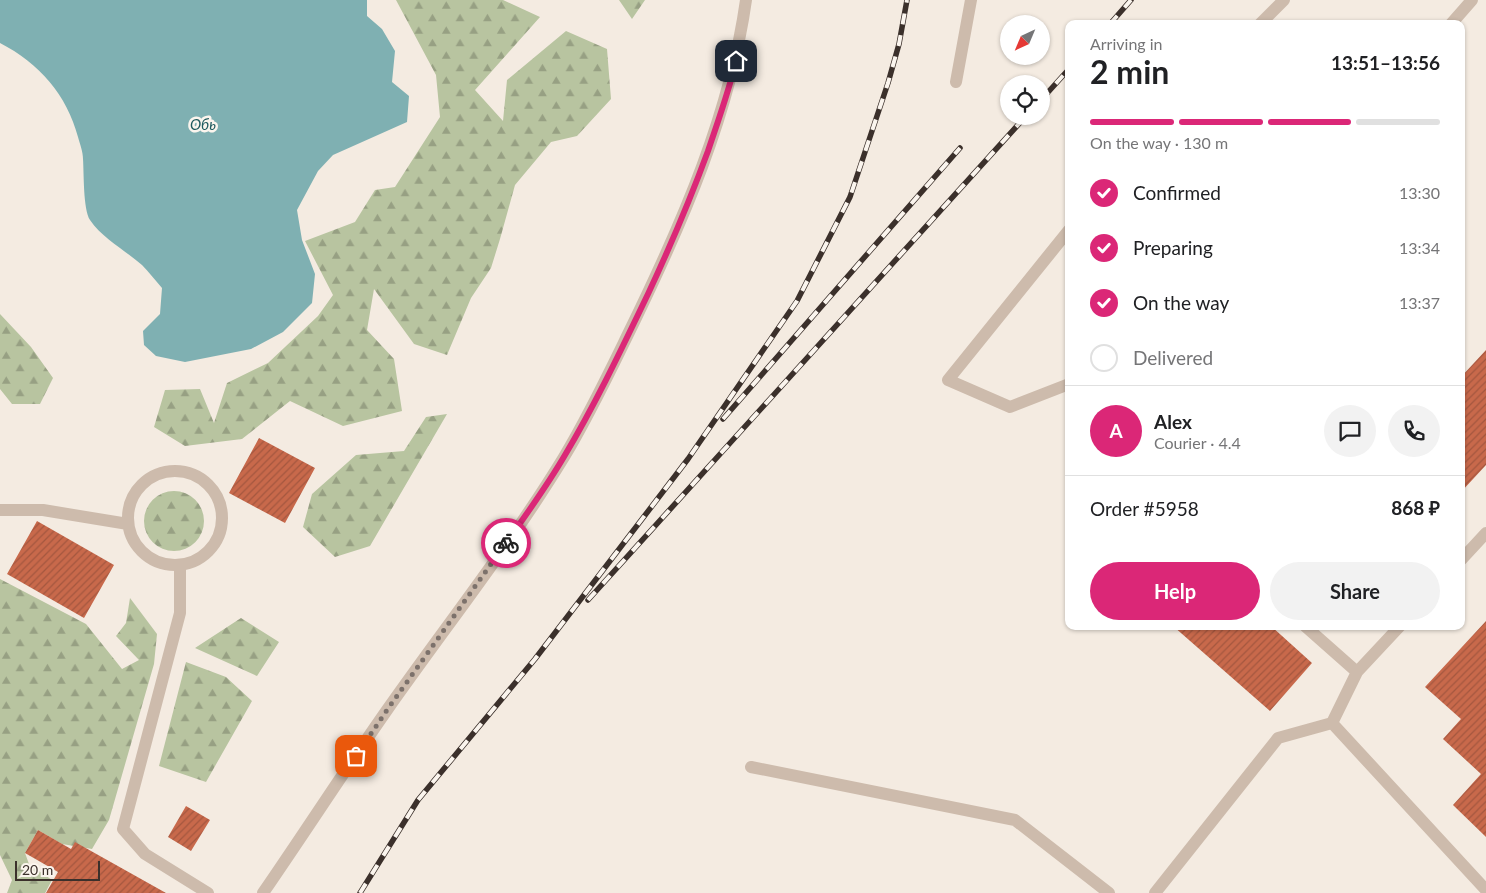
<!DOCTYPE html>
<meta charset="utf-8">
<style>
body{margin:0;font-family:Lato,sans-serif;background:#f2f2f2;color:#202124;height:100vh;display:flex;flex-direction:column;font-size:19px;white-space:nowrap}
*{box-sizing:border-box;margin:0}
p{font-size:16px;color:#757577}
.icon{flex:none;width:28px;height:28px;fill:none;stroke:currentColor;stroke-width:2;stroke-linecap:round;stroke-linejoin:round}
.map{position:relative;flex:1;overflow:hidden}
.sheet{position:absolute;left:1065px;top:20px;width:400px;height:610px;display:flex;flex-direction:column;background:#fff;border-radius:10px;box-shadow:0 1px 4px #0004}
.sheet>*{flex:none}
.needle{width:32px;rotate:224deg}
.fabs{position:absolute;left:1000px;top:15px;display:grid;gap:10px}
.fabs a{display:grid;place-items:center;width:50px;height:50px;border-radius:50%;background:#fff;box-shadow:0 1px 4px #0004;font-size:25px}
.scale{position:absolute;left:15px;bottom:12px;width:85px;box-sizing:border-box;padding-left:5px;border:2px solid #3b302b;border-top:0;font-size:14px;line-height:18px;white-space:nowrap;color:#3b302b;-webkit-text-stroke:4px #fbf5ee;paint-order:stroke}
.pin{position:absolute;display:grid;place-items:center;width:42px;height:42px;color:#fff;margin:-21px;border-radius:10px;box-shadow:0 2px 8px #0006}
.courier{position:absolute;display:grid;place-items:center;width:50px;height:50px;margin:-25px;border:4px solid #db2777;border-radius:50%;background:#fff;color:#222;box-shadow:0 1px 6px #0007}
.summary em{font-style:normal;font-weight:700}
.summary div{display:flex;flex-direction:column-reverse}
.summary{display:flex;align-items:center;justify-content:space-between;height:85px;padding:0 25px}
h1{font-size:32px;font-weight:700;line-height:38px}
.bar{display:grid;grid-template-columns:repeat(4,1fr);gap:8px 5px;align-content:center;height:60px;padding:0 25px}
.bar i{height:6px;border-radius:4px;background:#e0e0e0}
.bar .on{background:#db2777}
.bar p{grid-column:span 4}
.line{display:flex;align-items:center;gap:12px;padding:0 25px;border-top:1px solid #e0e0e0}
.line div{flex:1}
.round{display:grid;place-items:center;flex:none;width:52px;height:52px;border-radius:26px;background:#f2f2f2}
ol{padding:0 25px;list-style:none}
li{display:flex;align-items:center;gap:15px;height:55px}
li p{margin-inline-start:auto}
li .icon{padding:5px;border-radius:50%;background:#db2777;color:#fff;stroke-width:4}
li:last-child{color:#757577}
li i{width:28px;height:28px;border:2px solid #e0e0e0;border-radius:50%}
.cta{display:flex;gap:10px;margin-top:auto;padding:10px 25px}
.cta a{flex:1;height:58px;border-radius:30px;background:#db2777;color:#fff;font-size:20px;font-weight:700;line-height:58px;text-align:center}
.cta a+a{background:#f2f2f2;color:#202124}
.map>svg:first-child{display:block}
.forest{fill:url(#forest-firs)}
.water{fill:#7fb0b2}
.building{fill:url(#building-hatch)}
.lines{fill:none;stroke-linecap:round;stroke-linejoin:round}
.lane{stroke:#cdbbac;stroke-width:12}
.street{stroke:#cdbbac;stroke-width:12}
.rail-casing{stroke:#3b302b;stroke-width:5.5}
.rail{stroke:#fbf5ee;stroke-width:4;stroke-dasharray:11;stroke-linecap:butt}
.done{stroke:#7c716b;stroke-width:5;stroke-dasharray:0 9}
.route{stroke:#db2777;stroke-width:6}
.labels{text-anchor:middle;stroke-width:5;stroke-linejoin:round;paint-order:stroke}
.water-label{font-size:15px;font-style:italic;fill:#1f5a5e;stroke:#fbf5ee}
</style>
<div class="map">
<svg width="1486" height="893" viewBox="0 0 1486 893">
<defs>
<pattern id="forest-firs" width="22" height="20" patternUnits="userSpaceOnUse" patternTransform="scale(1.25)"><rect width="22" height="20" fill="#b8c4a0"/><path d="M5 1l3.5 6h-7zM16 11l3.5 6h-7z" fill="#97a083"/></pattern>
<pattern id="building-hatch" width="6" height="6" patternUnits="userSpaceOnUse" patternTransform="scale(1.25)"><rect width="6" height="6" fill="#c8694b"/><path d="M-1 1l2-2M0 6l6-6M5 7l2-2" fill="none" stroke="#a4573f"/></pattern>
</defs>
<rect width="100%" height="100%" fill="#f4ebe1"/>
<!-- forest -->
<path class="forest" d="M 396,0 L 503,0 L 540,17 L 475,90 L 503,121 L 507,80 L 566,31 L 607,49 L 611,99 L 577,136 L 551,142 L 515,185 L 500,239 L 491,268 L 471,298 L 447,355 L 414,344 L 374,289 L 367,330 L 394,359 L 402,411 L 343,426 L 290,401 L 242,439 L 185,446 L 154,427 L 165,390 L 200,389 L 214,423 L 227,383 L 268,363 L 318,316 L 333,295 L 305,241 L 355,222 L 375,190 L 395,187 L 440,117 L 436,75 Z
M 619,0 L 645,0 L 632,19 Z
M 0,314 L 31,347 L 53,378 L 40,404 L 12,404 L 0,389 Z
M 447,414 L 370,546 L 335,557 L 303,527 L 312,494 L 356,455 L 404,451 L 426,417 Z
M144 521a30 30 0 1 1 60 0a30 30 0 1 1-60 0Z
M 0,579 L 86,624 L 122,669 L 139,660 L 116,636 L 126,623 L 130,598 L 157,634 L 154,664 L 109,820 L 92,849 L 62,844 L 38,830 L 25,853 L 29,864 L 52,880 L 45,893 L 7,893 L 12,880 L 0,855 Z
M 241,618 L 279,642 L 257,676 L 195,648 Z
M 186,662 L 226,677 L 252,701 L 206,782 L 159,766 Z"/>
<!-- water -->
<path class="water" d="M 0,0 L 367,0 L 367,16 L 382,29 L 395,51 L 392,82 L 409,96 L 407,122 L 333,155 L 318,171 L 297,210 L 302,240 L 315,274 L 312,303 L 283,332 L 251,349 L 185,362 L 156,356 L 144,345 L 143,331 L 160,314 L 162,288 C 155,280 149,272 142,265 C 125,250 103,239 90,220 C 83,209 84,173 83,159 C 83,152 80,144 78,137 C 67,95 39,63 0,43 Z"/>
<!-- building -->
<path class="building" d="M 1486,350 L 1486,465 L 1461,492 L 1461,377 Z
M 259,438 L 315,468 L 285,523 L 229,493 Z
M 37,521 L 114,565 L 84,618 L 7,574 Z
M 1486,621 L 1486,837 L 1453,805 L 1481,774 L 1443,739 L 1461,719 L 1425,687 Z
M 1173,626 L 1271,626 L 1312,663 L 1270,711 Z
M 186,806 L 210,820 L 191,851 L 168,837 Z
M 38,830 L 71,849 L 75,842 L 166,893 L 46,893 L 58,872 L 25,853 Z"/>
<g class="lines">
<!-- lane -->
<path class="lane" d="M 1260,24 L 1284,0
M 1451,24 L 1472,0
M 956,82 L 971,0
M 1069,230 L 948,380 L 1010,407 L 1069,384
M128 518a47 47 0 1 1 94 0a47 47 0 1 1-94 0Z
M 0,510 L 43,510 L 128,524
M 1461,560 L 1486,533
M 180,565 L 180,613 L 123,829 L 145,854 L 208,893
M 1305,626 L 1357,672
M 1400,626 L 1357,672 L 1332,723 L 1486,890
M 751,767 L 1015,820 L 1109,893
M 1155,893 L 1278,738 L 1332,723"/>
<!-- street -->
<path class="street" d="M 263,893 C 305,832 345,770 387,710 C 446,626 511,544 564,457 C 590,414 611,369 633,324 C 683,221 730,114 746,0"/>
<defs>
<path id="rail" d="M 1110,24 L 1131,0
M 1041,100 L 1069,69
M 723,419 L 960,148
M 588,600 L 1026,116
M 360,893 L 418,800 L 535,659 L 688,459 L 797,301 L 850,197 L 888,83 L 899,44 L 907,0"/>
</defs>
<!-- rail casing -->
<use href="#rail" class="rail-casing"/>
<!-- rail -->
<use href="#rail" class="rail"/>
</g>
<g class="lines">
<!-- done -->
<path class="done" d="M 356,756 L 387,710 L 506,543"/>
<!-- route -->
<path class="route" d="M 506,543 C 526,515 547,486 565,455 C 596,403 622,348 648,294 C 670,247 690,200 708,151 C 718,121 729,91 736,61"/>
</g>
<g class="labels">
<!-- water labels -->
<g class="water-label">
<text x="203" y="130">Обь</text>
</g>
</g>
</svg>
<div class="fabs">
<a><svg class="needle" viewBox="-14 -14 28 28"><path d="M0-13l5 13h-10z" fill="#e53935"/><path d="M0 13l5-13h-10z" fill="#757577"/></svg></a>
<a><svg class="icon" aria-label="locate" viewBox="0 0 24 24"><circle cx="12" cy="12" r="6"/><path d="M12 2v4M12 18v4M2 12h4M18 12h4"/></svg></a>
</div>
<div class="scale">20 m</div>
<div class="pin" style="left:356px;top:756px;background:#ea580c"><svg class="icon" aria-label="bag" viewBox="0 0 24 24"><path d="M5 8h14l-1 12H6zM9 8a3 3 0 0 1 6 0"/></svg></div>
<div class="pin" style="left:736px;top:61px;background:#1f2937"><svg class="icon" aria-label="home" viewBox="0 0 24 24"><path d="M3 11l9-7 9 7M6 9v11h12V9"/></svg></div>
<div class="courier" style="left:506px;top:543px"><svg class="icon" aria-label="bike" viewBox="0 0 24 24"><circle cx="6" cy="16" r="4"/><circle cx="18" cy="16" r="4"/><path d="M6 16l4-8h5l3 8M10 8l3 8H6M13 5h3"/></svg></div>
<section class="sheet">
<div class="summary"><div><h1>2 min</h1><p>Arriving in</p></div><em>13:51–13:56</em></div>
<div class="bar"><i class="on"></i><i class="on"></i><i class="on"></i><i></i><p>On the way · 130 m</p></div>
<ol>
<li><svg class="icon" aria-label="check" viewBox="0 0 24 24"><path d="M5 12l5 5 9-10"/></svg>Confirmed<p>13:30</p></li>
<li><svg class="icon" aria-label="check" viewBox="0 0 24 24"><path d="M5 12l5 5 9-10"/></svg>Preparing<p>13:34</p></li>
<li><svg class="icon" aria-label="check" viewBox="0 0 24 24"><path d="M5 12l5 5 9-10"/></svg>On the way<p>13:37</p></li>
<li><i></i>Delivered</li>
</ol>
<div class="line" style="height:90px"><b class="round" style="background:#db2777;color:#fff">A</b><div><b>Alex</b><p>Courier · 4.4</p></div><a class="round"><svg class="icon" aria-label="chat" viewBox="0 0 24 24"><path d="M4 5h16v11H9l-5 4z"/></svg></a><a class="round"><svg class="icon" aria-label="phone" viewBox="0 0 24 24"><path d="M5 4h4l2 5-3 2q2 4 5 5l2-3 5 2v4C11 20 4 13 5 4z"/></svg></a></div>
<div class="line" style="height:65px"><div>Order #5958</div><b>868 ₽</b></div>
<div class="cta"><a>Help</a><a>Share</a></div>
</section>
</div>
